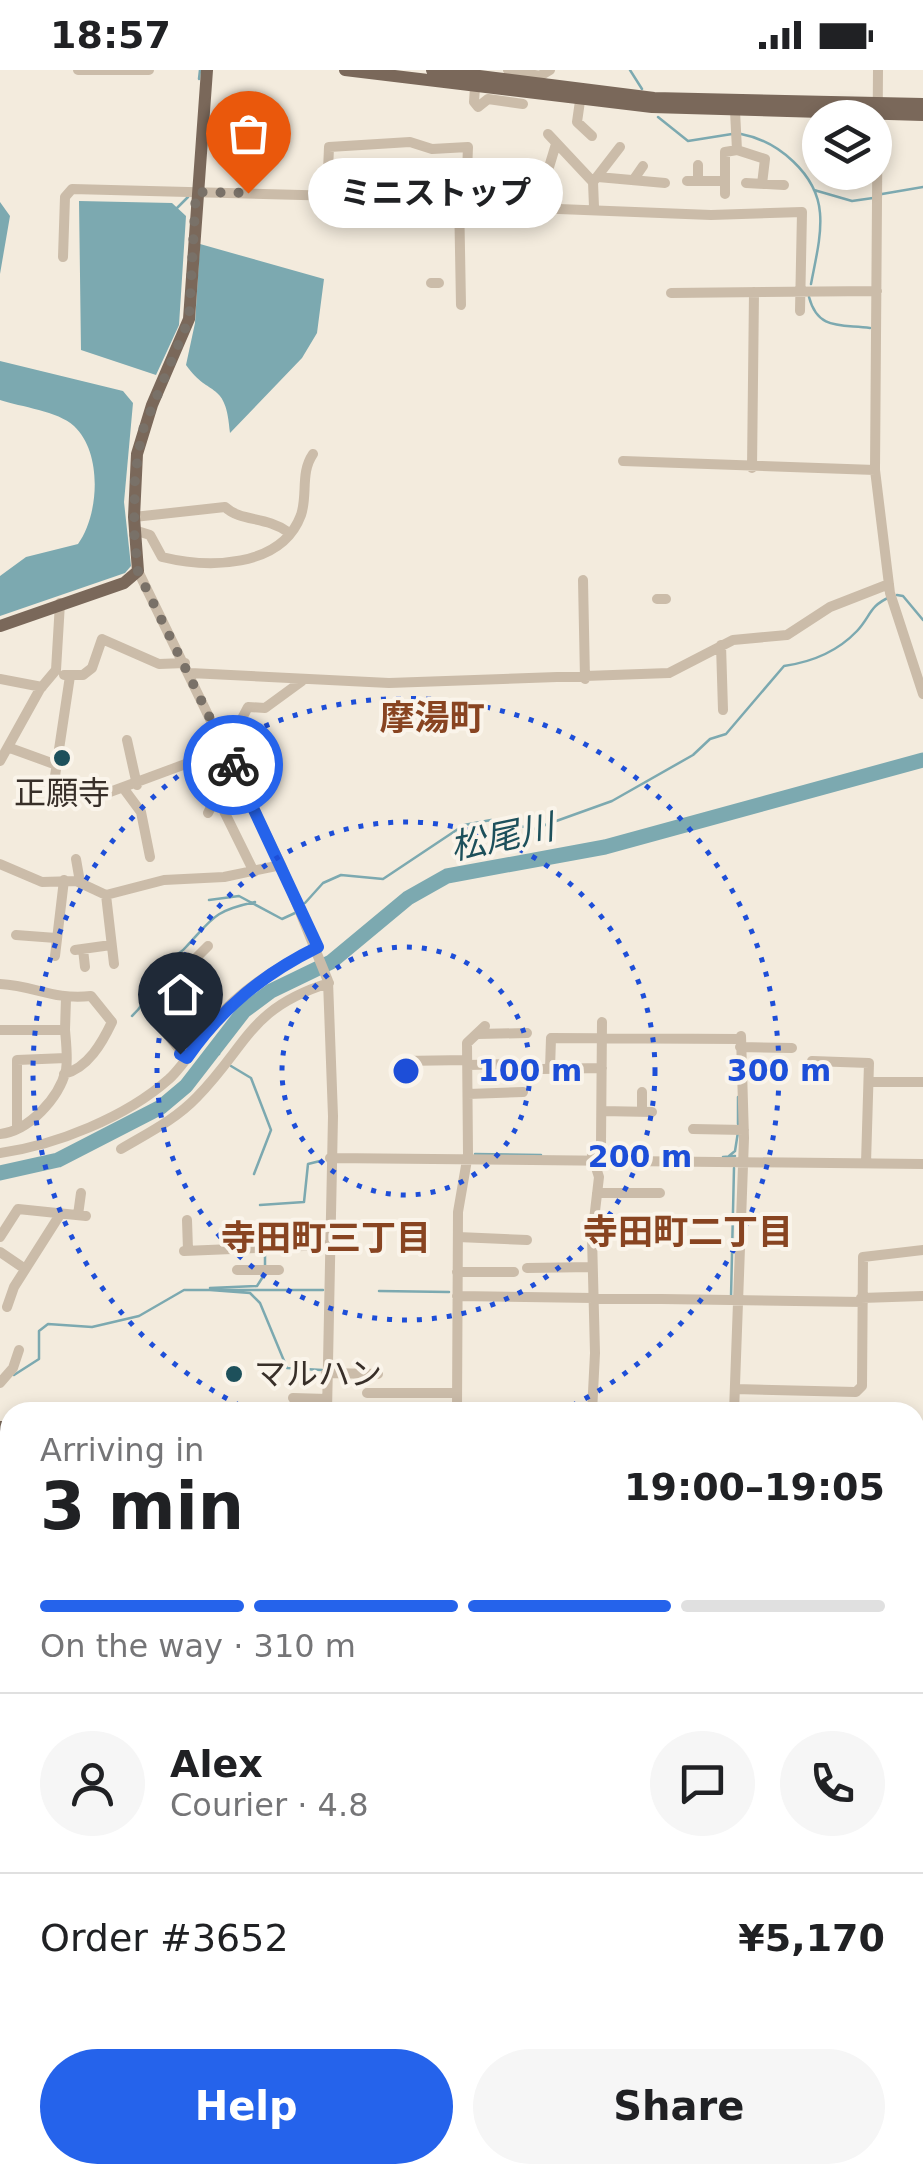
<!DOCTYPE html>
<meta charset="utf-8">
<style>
body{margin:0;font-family:"DejaVu Sans","Noto Sans JP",sans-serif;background:#f6f6f6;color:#202124;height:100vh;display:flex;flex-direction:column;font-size:38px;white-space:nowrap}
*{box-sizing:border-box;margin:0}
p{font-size:32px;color:#757577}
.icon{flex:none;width:55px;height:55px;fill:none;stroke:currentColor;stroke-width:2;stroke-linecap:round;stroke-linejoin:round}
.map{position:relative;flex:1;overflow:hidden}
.drawer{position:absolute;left:0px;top:1332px;width:925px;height:782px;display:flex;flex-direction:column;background:#fff;border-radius:30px 30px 0 0;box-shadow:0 5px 15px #0003}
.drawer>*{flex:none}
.controls{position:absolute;left:802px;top:30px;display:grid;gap:20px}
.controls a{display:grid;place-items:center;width:90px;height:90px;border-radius:50%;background:#fff;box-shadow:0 5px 15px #0003;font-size:50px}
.pin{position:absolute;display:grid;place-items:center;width:85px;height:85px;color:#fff;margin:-102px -42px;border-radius:50% 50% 50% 0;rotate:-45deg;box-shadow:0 0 10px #0007}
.pin .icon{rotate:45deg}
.courier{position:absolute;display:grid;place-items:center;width:100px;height:100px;margin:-50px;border:8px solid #2563eb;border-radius:50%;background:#fff;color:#222;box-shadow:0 2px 12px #0007}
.bubble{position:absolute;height:70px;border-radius:35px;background:#fff;box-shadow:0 5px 15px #0003;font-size:32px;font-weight:700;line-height:70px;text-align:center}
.overview em{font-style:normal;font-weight:700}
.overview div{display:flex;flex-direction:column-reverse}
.overview{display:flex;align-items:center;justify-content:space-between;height:170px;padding:0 40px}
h1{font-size:65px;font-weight:700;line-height:75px}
.bar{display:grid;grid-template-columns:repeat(4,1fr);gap:15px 10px;align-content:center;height:120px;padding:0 40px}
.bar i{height:12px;border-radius:8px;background:#e0e0e0}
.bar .on{background:#2563eb}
.bar p{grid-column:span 4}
.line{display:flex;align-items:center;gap:25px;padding:0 40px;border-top:2px solid #e0e0e0}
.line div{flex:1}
.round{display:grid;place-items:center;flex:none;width:105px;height:105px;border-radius:52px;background:#f6f6f6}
.action{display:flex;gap:20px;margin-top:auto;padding:20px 40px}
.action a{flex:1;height:115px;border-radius:60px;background:#2563eb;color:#fff;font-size:40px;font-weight:700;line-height:115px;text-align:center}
.action a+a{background:#f6f6f6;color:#202124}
.status{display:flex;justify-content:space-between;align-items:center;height:70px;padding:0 50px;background:#fff;direction:ltr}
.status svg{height:28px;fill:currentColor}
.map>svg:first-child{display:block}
.green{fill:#b2c29d}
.water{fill:#7ca9b0}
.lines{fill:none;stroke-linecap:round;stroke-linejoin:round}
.stream{stroke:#7ca9b0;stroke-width:2.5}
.river{stroke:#7ca9b0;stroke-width:15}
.minor{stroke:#cbbca9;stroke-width:10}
.major{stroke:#7a685a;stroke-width:12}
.done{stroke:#797168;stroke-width:10;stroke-dasharray:0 18}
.route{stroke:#2563eb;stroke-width:12}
.ring{fill:none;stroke:#1d4ed8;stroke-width:5;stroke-dasharray:5 10}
.poi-dot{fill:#1d505b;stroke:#faf4ea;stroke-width:4}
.labels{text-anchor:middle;stroke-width:8;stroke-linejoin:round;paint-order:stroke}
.poi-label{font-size:32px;fill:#382f29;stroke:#faf4ea}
.neighbourhood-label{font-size:35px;font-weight:bold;fill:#884421;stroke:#faf4ea}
.water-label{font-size:35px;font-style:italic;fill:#1d505b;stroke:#faf4ea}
.centre{fill:#1d4ed8;stroke:#faf4ea;stroke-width:5}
.ring-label{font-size:30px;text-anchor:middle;font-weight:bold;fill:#1d4ed8;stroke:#faf4ea;stroke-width:8;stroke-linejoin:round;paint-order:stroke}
</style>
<div class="status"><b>18:57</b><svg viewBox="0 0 49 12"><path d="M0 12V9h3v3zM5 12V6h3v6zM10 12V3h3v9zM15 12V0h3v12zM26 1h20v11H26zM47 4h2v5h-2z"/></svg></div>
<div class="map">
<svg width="923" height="2113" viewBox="0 0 923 2113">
<rect width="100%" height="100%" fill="#f3ebdd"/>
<!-- green -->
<path class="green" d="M 921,2008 L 923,2060 L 915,2070 L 915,2011 Z"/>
<!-- water -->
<path class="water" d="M 79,131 L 172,133 L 186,146 L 179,255 L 156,305 L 81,280 Z
M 0,132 L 10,146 L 0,204 Z
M 200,174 L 324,209 L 317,263 L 302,288 L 230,363 C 226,309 210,329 186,295 L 195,253 Z
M 0,291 L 123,321 L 133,333 L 124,432 L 131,496 L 125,503 L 0,546 L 0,506 L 26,487 L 78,474 C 99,445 103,383 74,356 C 58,341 21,337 0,330 Z
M 10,1873 L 10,1951 L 0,1949 L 0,1875 Z"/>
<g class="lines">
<!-- stream -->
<path class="stream" d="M 630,0 L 642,19
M 199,9 L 200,0
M 658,47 L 688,71 L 732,64
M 741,64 C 778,71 817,104 820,143 C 822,166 815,192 811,214
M 814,120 L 852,131 L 873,128
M 882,124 L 923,117
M 177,138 L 188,127
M 809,227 C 818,261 841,254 870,258
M 897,525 L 903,526 L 923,550
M 209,830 L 239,826 L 282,849 L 295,843
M 305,833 L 323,813 L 341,805 L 383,809 L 464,755 L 491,750 L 534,759 L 612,731 L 693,685 L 710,669 L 726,664 L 784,596 C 812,592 837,582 857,561 C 871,546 869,536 890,527
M 132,946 C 150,930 151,909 166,892 C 171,887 180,884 185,878 C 213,848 213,841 255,832
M 214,979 L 219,984
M 231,996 L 251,1008 L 271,1060 L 254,1104
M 738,1054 L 738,1027
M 475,1084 L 541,1085
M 729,1086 L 735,1081 L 738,1062
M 723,1087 L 735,1086
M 260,1135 L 304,1132 L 308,1094 L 320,1091
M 265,1180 L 265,1197
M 210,1218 L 257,1216 L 264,1205
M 210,1220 L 250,1223 L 260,1233 L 287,1298 L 322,1300
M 379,1221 L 449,1222
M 731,1227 L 734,1098
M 14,1305 L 39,1289 L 39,1261 L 48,1254 L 92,1257 L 139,1246 L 184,1220 L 323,1220"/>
<!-- river -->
<path class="river" d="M 0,1103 L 58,1090 L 161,1037 L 186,1016 L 244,941 L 271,921 L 331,892 L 408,828 L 447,806 L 605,777 L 923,690"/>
<!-- minor -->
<path class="minor" d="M 78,0 L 149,0
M 508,0 L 540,6 L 550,0
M 878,0 L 875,400 L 890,523 L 923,624
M 475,17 L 474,32 L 478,37 L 488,29 L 523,34
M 580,31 L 577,52 L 592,66
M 735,41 L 737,80 L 765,89 L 762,114
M 548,64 L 593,112
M 698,95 L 698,111
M 546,107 L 556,74
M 598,107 L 665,113
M 634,109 L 643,96
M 687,111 L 725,111
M 746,113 L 784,115
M 725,124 L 725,82 L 737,80
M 327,125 L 329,77 L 410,72 L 432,79 L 468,77 L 466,126
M 459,125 L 461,235
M 594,137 L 593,112 L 620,77
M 63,187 L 65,127 L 72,119 L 339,126 L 412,121 L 466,126 L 505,137 L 711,145 L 802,142 L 800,241
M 431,213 L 439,213
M 671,223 L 877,221
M 623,391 L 875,400
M 752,398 L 754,222
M 134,447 L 225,437 C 241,452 266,446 288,462
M 134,460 L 150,465 L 162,487 C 207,498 281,499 301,445 C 308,424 300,403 313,384
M 138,501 L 281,795 L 328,911 L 333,1046 L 327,1342
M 583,510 L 585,609
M 657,529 L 666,529
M 721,575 L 723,640
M 190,603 L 389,613 L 669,603 L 733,570 L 787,565 L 830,537 L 889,514
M 64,605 L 83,605 L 92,598 L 102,569 L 159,594 L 185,593
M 70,606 L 55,706 L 65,718 L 91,729 L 226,679 L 248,637 L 265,638 L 302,611
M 0,609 L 42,617
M 127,670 L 137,715
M 10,678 L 54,694
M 0,691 L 40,619 L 56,600 L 60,533
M 124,719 L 141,742 L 150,787
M 216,725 L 254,802
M 208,743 L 220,719 L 238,704
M 76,789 L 80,812
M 0,794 L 42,812 L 76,811 L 106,825 L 164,810 L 224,807 L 281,795
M 106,825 L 114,894
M 16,865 L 56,868
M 83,879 L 85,897
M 75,880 L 111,875
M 55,886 L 64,810
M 174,911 L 214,951
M 0,914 C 36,916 52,930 91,926 L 112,952 C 102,973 88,998 64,1004
M 170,914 L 208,876
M 147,939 L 187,989
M 0,960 L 65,960 C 66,972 68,988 66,1000 C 59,1028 29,1061 0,1064
M 65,960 L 66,928
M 478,964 L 527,963
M 740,977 L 792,978
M 402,991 L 467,990
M 812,991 L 869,993 L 866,1093
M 468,995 L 515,994
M 542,999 L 602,998
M 550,999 L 551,968 L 740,969
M 743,1002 L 776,1002
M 870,1012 L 923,1012
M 468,1024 L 523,1022
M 602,1041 L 652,1042
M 642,1042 L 642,1022
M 17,1059 L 17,990 L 66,988
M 693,1059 L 744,1060
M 121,1079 C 148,1063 175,1050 197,1027 C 248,975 249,938 329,913
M 0,1083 C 57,1075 126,1047 169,1009 C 186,993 197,972 212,954 C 240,920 278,896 318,877
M 330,1088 L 923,1094
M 597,1123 L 660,1123
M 78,1145 L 81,1123
M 187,1150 L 188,1180
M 0,1167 L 18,1139 L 86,1146
M 458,1167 L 527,1170
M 184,1181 L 328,1175
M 0,1182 L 25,1199
M 527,1198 L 592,1197
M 237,1200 L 279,1200
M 457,1202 L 514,1202
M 457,1226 L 863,1232
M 861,1228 L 923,1226
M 7,1237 L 14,1217 L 61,1143
M 326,1303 L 378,1304
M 0,1313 L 13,1298 L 19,1280
M 735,1319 L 856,1322 L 862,1316 L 863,1187 L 923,1180
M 367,1323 L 456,1323
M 293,1328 L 327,1329
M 457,1342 L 458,1142 L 468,1084 L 467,973 L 485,956
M 592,1342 L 595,1283 L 592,1167 L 599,1107 L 592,1085 L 601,1073 L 602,952
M 734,1342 L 744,1068 L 741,966
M 915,1461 L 923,1458
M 0,1516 L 10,1518
M 0,1588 L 10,1588
M 915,1595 L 923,1594
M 0,1640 L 10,1645
M 915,1655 L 923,1653
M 0,1668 L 10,1672
M 915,1697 L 923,1697
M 0,1705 L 10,1701
M 915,1732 L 923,1732
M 0,1759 L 10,1754
M 915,1767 L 923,1766
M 0,1792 L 10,1808
M 915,1825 L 923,1818
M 0,1839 L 10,1837
M 915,1875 L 923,1875
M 915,1891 L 923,1883
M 915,1966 L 923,1965
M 0,1978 L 10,1980
M 0,1987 L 10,1988
M 0,2016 L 10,2018
M 0,2054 L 10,2055
M 915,2076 L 923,2070
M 0,2094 L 10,2095
M 76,2105 L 129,2113
M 230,2105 L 247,2112 L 265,2105
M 902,2105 L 903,2113
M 161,2113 L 163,2105
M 527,2113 L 528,2105
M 640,2113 L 640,2105
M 774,2113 L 775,2105"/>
<!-- major -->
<path class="major" d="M 345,0 L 652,37 L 923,45
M 432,0 L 654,28 L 923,34
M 0,556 L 124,513 L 138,501 L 134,447 L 137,384 L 152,335 L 189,249 L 207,0
M 0,1357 L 10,1357
M 915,1367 L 923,1367"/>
</g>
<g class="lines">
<!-- done -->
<path class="done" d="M 233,695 L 138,502 L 134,460 L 135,406 L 142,362 L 189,249 L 196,122 L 248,123"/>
<!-- route -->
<path class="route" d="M 180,984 L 187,988 C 222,938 263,904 318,877 L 233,695"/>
</g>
<!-- distance rings -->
<g class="ring">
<circle cx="406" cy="1001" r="124"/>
<circle cx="406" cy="1001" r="249"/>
<path d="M254 1342A373 373 0 1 1 558 1342"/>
</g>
<!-- markers -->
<g class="poi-dot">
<circle cx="62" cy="688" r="10"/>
<circle cx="234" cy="1304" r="10"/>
</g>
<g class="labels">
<!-- poi labels -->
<g class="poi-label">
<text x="62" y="734">正願寺</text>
<text x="254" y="1315" text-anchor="start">マルハン</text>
</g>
<!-- neighbourhood labels -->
<g class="neighbourhood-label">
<text x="432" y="660">摩湯町</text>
<text x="688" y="1174">寺田町二丁目</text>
<text x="326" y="1180">寺田町三丁目</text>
</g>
<!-- water labels -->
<g class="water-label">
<text transform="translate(502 767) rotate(-12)" y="12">松尾川</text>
</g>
</g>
<circle cx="406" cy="1001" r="15" class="centre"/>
<g class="ring-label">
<text x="530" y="1011">100 m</text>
<text x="779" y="1011">300 m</text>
<text x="640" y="1097">200 m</text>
</g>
</svg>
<div class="controls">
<a><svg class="icon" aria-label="layers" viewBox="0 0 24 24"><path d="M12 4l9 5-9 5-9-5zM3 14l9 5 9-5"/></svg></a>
</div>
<div class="pin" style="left:248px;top:123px;background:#ea580c"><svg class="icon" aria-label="bag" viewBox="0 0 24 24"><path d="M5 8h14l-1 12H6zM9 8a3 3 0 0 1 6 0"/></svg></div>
<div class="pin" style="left:180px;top:984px;background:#1f2937"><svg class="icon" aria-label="home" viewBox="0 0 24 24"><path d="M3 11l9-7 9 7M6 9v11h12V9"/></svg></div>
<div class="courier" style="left:233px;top:695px"><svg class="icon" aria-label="bike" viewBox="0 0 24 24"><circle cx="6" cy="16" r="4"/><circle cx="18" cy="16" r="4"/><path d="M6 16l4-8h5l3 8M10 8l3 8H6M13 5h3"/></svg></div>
<div class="bubble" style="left:308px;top:88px;width:255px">ミニストップ</div>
<section class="drawer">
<div class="overview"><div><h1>3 min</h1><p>Arriving in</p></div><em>19:00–19:05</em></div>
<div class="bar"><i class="on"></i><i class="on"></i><i class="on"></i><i></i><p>On the way · 310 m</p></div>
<div class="line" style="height:180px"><a class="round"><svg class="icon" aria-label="person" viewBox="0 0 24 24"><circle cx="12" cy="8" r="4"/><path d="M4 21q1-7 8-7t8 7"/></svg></a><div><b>Alex</b><p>Courier · 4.8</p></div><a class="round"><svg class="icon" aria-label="chat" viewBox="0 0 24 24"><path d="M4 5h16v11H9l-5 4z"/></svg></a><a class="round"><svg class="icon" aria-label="phone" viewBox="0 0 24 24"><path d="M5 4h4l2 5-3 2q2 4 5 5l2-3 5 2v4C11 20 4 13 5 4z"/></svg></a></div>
<div class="line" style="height:130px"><div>Order #3652</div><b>¥5,170</b></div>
<div class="action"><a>Help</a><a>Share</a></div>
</section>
</div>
